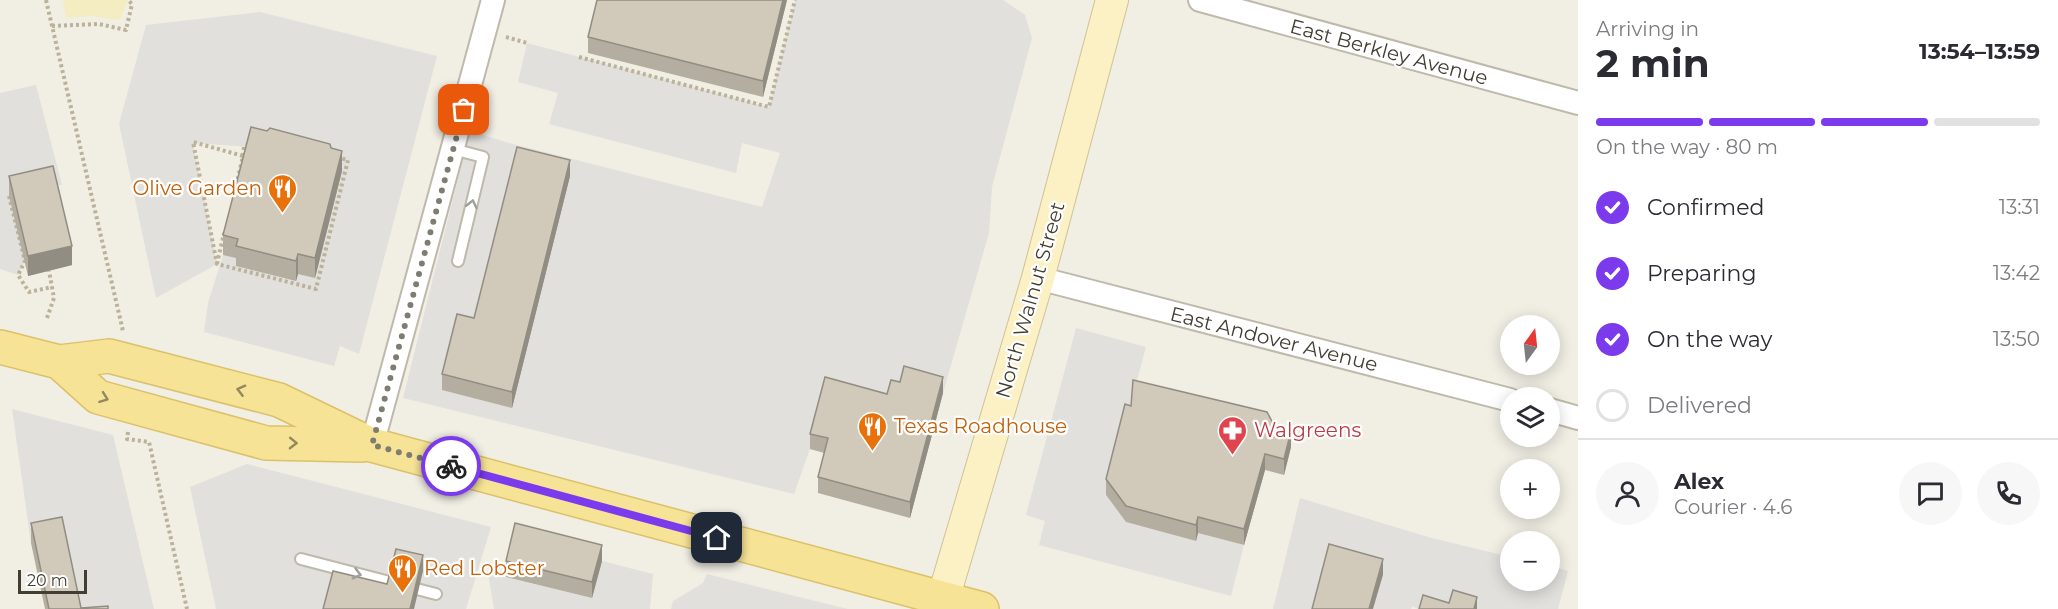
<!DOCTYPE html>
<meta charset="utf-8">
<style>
body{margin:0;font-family:Montserrat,sans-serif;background:#f7f7f7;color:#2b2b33;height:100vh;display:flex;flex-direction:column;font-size:22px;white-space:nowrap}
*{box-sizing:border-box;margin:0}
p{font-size:20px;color:#7c7c81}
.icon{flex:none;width:33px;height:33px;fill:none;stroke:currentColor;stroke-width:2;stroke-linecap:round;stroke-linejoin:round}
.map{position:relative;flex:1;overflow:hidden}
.details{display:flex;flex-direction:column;background:#fff;width:480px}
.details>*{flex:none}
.needle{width:39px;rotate:15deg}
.controls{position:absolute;left:1500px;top:315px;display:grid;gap:12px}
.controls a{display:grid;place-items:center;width:60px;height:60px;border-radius:50%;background:#fff;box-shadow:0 3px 15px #0003;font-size:30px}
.scale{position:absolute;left:18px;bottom:15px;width:69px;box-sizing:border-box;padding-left:6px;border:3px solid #423e34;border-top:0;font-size:16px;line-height:21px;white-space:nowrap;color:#423e34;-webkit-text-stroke:4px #fff;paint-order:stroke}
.pin{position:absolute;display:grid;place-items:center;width:51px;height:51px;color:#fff;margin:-26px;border-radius:12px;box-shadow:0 3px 9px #0006}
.courier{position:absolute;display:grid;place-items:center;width:60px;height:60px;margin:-30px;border:4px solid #7c3aed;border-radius:50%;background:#fff;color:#222;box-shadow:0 2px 8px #0007}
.headline em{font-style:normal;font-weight:700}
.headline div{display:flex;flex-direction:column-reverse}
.headline{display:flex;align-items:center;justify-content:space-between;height:102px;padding:0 18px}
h1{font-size:39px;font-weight:700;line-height:45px}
.bar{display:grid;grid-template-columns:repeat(4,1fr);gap:9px 6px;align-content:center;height:72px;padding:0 18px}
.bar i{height:8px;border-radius:4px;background:#e1e1e2}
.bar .on{background:#7c3aed}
.bar p{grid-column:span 4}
.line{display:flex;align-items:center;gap:15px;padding:0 18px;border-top:2px solid #e1e1e2}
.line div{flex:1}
.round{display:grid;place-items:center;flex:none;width:63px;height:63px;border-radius:32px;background:#f7f7f7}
ol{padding:0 18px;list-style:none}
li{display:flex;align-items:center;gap:18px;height:66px}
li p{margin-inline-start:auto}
li .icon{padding:6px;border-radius:50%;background:#7c3aed;color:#fff;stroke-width:4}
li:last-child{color:#7c7c81}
li i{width:33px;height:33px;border:3px solid #e1e1e2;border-radius:50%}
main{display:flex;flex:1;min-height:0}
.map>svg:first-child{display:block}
.sand{fill:#f4edc1}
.parking{fill:#e1e0dc}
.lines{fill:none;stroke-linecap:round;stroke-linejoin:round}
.service-casing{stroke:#beb9aa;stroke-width:14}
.minor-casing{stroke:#beb9aa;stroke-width:26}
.secondary-casing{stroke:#cec396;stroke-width:34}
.primary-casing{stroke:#dbc168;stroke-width:36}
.path{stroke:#bcb299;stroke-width:4;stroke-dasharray:3 3;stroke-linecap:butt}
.service{stroke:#fff;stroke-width:10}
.minor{stroke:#fff;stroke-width:22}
.secondary{stroke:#fbf1c4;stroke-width:32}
.primary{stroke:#f7e396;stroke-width:33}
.wall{fill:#b4aea0}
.shaded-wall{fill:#928d82}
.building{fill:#d1caba;stroke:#928d82;stroke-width:1.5}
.oneway{stroke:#a09e9a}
.oneway2{stroke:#938860}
.done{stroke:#7f7c72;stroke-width:6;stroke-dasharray:0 10.8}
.route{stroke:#7c3aed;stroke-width:8}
.labels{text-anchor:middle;stroke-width:4.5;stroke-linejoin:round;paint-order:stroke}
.street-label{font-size:20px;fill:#423e34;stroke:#fff}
.food-label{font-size:20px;fill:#c56008;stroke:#fff;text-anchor:start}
.health-label{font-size:20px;fill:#be3a42;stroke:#fff;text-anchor:start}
</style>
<main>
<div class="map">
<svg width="1578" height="609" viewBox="0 0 1578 609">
<rect width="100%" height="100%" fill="#f1eee4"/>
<!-- sand -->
<path class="sand" d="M 63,0 L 128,0 L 120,20 L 91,16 L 66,18 Z"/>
<!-- parking -->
<path class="parking" d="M 795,0 L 1003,0 L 1025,15 L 1032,38 L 992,187 L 989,233 L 943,393 L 900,398 L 825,393 L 810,449 L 794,494 L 403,398 L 470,131 L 509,143 L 762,207 L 780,153 L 742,143 L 736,173 L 549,124 L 558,93 L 518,82 L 527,43 L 769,107 Z
M 260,12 L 437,56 L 359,354 L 340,346 L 334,366 L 204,332 L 208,303 L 223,255 L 250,147 L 193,143 L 217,264 L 156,298 L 119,124 L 146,25 Z
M 36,85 L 62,185 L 53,185 L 9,196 L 25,261 L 18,275 L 0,269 L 0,93 Z
M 1076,328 L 1146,347 L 1106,495 L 1126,522 L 1196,541 L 1198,533 L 1244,545 L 1231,596 L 1039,545 L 1045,521 L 1026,515 Z
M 12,409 L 113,435 L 154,609 L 77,609 L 31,543 Z
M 247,464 L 491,527 L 466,609 L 216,609 L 190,487 Z
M 1300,498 L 1428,537 L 1510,557 L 1510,580 L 1550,580 L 1550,566 L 1568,571 L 1558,609 L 1418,609 L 1412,606 L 1411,609 L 1373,609 L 1383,575 L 1316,609 L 1273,609 Z
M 602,561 L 653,574 L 650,609 L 494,609 L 488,573 L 592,598 Z
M 707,574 L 803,598 L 848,609 L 671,609 L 673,601 L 703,583 Z"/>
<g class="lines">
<defs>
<path id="service" d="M 453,149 L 483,157 L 458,261
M 301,559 L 436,594"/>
<path id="minor" d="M 1200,0 L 1578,103
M 1038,278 L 1510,400
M 1550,410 L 1578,418
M 372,445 L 493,0"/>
<path id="secondary" d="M 935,609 L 943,599 L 1038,278 L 1112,0"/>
<path id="primary" d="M 0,347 L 59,362 L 109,356 L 279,400 L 372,445 L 982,609
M 59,362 L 98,397 L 266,443 L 362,445"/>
</defs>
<!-- service casing -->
<use href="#service" class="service-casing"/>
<!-- minor casing -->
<use href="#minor" class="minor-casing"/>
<!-- secondary casing -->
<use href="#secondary" class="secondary-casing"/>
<!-- primary casing -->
<use href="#primary" class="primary-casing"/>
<!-- path -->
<path class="path" d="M 46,0 L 123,331 L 125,331
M 52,26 L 99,24 L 126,30 L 132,4 L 128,0
M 506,37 L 527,43
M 579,57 L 769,107 L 795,0
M 243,156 L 244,146 L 251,144
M 235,191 L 243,156 L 193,142 L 217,264 L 316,289 L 348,160 L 340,158
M 9,196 L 25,261 L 18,275 L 29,292 L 52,287
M 217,264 L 224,233
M 47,318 L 54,298 L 49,271
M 128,432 L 127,439 L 149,442 L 187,609"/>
<!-- service -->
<use href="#service" class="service"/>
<!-- minor -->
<use href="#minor" class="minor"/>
<!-- secondary -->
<use href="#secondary" class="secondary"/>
<!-- primary -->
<use href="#primary" class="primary"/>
</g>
<!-- wall -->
<path class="wall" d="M 597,0 L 787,0 L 763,97 L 588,53 L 588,37 Z
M 331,148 L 342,171 L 315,278 L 298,274 L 296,281 L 236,266 L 236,258 L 223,255 L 223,235 Z
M 9,176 L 72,265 L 28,276 L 9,196 Z
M 570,176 L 512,408 L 442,390 L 442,374 L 474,318 Z
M 943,393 L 910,518 L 818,493 L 818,477 L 824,453 L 810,449 L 810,434 L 887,394 Z
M 1275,427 L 1291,447 L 1284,475 L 1265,470 L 1244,545 L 1198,533 L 1196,541 L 1126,522 L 1106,495 L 1106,479 Z
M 31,523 L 81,608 L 108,609 L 45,609 L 31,543 Z
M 506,561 L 602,561 L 592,598 L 506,577 Z"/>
<!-- shaded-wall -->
<path class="shaded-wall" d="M 783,0 L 787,0 L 763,97 L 763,81 Z
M 342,151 L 342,171 L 315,278 L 315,258 Z
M 570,160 L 570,176 L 512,408 L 512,392 Z
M 72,246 L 72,265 L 28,276 L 28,256 Z
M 298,254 L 298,274 L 296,281 L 296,261 Z
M 943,377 L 943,393 L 910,518 L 910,502 Z
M 1291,431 L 1291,447 L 1284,475 L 1284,459 Z
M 1265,454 L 1265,470 L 1244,545 L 1244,529 Z
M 1198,517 L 1198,533 L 1196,541 L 1196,525 Z
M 602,545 L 602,561 L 592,598 L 592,582 Z
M 423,555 L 423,571 L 414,609 L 410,609 Z
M 1383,559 L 1383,575 L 1373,609 L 1369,609 Z
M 1477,597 L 1477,609 L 1474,609 Z"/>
<!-- building -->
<path class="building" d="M 597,0 L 783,0 L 763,81 L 588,37 Z
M 251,127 L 267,131 L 270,128 L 330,144 L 331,148 L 342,151 L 315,258 L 298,254 L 296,261 L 236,246 L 238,239 L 223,235 Z
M 517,147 L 570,160 L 512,392 L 442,374 L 457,314 L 474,318 Z
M 53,166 L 72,246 L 28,256 L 9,176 Z
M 904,366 L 943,377 L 910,502 L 818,477 L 828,438 L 810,434 L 825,377 L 887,394 L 891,380 L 900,382 Z
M 1133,380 L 1267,412 L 1275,427 L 1291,431 L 1284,459 L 1265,454 L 1244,529 L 1198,517 L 1196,525 L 1126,506 L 1106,479 L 1125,404 L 1131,406 Z
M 62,517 L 81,608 L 108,606 L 108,609 L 49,609 L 31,523 Z
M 515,523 L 602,545 L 592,582 L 506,561 Z
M 1329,544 L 1383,559 L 1369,609 L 1312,609 Z
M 396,549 L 423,555 L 410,609 L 323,609 L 333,571 L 387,584 Z
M 1453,590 L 1477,597 L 1474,609 L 1419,609 L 1423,595 L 1449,603 Z"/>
<!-- one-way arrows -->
<defs><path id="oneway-chevron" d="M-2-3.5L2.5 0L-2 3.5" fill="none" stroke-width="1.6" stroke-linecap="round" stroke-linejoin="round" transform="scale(1.5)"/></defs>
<g class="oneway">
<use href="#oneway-chevron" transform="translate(472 204) rotate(-77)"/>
<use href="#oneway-chevron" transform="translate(357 574) rotate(15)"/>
</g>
<g class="oneway2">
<use href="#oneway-chevron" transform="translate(241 390) rotate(-166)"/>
<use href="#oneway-chevron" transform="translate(104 398) rotate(20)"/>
<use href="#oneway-chevron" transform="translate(293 443) rotate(1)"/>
</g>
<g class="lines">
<!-- done -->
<path class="done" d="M 451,466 L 372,445 L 464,110"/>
<!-- route -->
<path class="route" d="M 451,466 L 717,538"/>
</g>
<!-- icons -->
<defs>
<symbol id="restaurant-pin" viewBox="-11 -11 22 30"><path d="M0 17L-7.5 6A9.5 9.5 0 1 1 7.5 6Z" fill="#e8710a" stroke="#fff"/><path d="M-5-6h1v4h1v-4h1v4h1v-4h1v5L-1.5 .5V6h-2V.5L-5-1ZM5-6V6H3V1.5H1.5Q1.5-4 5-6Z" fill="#fff"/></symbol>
<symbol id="pharmacy-pin" viewBox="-11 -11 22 30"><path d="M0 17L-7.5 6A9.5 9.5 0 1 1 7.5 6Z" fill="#e0444e" stroke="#fff"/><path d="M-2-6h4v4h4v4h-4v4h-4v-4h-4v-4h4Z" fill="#fff"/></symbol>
</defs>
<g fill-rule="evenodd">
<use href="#restaurant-pin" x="266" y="172" width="33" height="45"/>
<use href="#restaurant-pin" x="856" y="410" width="33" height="45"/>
<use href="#pharmacy-pin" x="1216" y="414" width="33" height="45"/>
<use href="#restaurant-pin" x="386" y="552" width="33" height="45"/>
</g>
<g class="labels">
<!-- street labels -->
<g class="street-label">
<text transform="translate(1389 52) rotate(15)" y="7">East Berkley Avenue</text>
<text transform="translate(1030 300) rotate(-74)" y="7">North Walnut Street</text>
<text transform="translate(1274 339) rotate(14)" y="7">East Andover Avenue</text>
</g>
<!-- food labels -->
<g class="food-label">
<text x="262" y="195" text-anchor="end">Olive Garden</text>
<text x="894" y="433">Texas Roadhouse</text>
<text x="424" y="575">Red Lobster</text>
</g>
<!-- health labels -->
<g class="health-label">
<text x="1254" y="437">Walgreens</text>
</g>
</g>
</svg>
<div class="controls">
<a><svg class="needle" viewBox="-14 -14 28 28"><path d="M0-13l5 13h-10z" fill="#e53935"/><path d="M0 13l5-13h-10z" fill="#7c7c81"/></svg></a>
<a><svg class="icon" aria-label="layers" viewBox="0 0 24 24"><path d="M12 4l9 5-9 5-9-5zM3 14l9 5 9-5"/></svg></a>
<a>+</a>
<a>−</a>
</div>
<div class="scale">20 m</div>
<div class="pin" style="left:464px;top:110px;background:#ea580c"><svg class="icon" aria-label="bag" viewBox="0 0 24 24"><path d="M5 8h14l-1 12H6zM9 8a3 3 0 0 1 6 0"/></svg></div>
<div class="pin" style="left:717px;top:538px;background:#1f2937"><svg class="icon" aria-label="home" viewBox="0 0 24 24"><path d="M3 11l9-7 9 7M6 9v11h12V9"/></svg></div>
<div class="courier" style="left:451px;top:466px"><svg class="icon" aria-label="bike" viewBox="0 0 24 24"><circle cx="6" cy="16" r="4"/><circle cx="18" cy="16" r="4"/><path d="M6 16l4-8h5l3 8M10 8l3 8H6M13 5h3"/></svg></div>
</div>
<section class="details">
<div class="headline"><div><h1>2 min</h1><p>Arriving in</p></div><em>13:54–13:59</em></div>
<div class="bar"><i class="on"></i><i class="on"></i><i class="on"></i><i></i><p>On the way · 80 m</p></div>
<ol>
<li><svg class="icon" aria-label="check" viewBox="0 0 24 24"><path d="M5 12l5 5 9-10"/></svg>Confirmed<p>13:31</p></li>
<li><svg class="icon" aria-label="check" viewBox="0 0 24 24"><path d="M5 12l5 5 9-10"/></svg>Preparing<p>13:42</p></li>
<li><svg class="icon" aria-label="check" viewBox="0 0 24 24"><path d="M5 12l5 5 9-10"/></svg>On the way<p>13:50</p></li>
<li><i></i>Delivered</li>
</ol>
<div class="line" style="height:108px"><a class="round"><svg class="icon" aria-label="person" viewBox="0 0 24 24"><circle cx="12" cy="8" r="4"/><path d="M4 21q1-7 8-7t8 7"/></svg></a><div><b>Alex</b><p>Courier · 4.6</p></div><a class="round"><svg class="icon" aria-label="chat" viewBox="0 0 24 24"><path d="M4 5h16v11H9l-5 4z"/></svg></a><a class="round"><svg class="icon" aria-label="phone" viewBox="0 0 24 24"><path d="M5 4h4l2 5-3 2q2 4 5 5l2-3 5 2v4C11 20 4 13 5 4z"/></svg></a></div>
</section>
</main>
